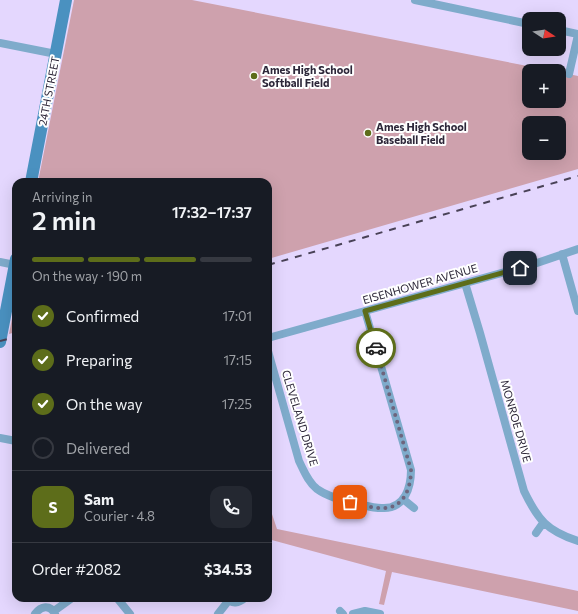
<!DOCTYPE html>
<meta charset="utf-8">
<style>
body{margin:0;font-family:Commissioner,sans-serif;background:#242831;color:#f1f3f6;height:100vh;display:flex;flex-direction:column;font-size:15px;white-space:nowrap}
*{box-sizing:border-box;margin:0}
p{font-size:13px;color:#9ea1a6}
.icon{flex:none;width:22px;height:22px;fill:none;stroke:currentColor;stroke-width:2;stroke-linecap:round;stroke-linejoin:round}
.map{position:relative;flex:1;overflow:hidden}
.side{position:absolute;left:12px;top:178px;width:260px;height:424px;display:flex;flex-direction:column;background:#171b24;border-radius:12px;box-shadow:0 4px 16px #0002}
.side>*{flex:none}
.needle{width:26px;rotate:102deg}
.tools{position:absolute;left:522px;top:12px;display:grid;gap:8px}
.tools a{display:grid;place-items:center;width:44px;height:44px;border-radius:8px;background:#171b24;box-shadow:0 4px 16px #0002;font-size:20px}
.pin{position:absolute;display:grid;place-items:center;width:34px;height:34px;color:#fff;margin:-17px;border-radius:8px;box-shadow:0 2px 6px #0006}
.courier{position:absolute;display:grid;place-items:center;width:40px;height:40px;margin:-20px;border:3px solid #5d6d1a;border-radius:50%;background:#fff;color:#222;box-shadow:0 1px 5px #0007}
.head em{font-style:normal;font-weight:600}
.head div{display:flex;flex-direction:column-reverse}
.head{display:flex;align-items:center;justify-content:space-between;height:68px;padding:0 20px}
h1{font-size:26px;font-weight:600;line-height:30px}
.bar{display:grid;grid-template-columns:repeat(4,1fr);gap:6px 4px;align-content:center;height:48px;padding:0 20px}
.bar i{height:5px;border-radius:3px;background:#363941}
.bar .active{background:#5d6d1a}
.bar p{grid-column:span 4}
.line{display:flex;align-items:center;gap:10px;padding:0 20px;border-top:1px solid #363941}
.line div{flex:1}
.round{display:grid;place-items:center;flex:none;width:42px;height:42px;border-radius:12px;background:#242831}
ol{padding:0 20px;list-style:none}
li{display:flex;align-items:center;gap:12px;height:44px}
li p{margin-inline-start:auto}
li .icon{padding:4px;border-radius:50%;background:#5d6d1a;color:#fff;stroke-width:4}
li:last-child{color:#9ea1a6}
li i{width:22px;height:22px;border:2px solid #363941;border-radius:50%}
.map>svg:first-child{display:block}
.green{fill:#cea1ad;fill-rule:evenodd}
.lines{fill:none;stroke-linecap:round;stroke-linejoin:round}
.minor{stroke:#7fabcb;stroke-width:8}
.secondary{stroke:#4a91c0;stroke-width:12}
.rail{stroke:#494257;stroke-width:2;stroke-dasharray:7 7;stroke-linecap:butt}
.done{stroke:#6d657e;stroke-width:4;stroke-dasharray:0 7.2}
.route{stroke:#5d6d1a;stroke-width:5}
.poi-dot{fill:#5d6d1a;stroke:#fff;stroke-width:1.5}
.labels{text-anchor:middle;stroke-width:4;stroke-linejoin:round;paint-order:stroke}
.poi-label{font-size:11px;font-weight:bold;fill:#2d2739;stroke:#fff;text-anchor:start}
.street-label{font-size:11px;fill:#2d2739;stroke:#fff}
</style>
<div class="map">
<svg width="578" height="614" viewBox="0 0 578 614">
<rect width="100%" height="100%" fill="#e4d7fe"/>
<!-- green -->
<path class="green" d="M 74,0 L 192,0 L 553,71 L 529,71 L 529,101 L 559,101 L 559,72 L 578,76 L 578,169 L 268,259 L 268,182 L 38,182 ZM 529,123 L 559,123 L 559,153 L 529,153 Z
M 16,298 L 16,332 L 9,334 Z
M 268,502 L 277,529 L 578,591 L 578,611 L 392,572 L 384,605 L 379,604 L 386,571 L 268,539 Z"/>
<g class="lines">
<!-- minor -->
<path class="minor" d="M 415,0 L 529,24
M 559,30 L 578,34
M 0,43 L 56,54
M 569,74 L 578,35
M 562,254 L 578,311
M 0,262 L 15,265
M 465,283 L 480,333 L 524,491 C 538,520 547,531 578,541
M 268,338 L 534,264 L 578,249
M 268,351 L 299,461 C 304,471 308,482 317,489 C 328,497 342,500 354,503 C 364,505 375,509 384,508 C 405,508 411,487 411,470 L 365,311
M 0,438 L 16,441
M 403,499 L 414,508
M 536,533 L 543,523
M 117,598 L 130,614
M 227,598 C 232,605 239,603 245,598
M 54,611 L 72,598
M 340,611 L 343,614
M 35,614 C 41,606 50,604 55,614
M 218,614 L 229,600
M 353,614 L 365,611 L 380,614"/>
<!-- secondary -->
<path class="secondary" d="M 31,182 L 66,0
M 0,342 L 16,259"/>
<!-- rail -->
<path class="rail" d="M 268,265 L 578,176
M 0,341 L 16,337"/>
</g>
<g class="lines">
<!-- done -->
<path class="done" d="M 350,502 C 361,504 374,509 385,508 C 405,507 411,486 411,470 L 376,348"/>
<!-- route -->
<path class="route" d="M 376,348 L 365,311 L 520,268"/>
</g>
<!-- markers -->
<g class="poi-dot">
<circle cx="254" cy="76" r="4"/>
<circle cx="368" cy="133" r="4"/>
</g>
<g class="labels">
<!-- poi labels -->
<g class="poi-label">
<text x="262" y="74">Ames High School<tspan x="262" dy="13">Softball Field</tspan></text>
<text x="376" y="131">Ames High School<tspan x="376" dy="13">Baseball Field</tspan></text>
</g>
<!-- street labels -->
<g class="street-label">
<text transform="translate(49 91) rotate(-79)" y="4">24TH STREET</text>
<text transform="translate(420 284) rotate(-16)" y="4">EISENHOWER AVENUE</text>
<text transform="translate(300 418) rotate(73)" y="4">CLEVELAND DRIVE</text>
<text transform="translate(516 421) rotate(74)" y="4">MONROE DRIVE</text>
</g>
</g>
</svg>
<div class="tools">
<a><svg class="needle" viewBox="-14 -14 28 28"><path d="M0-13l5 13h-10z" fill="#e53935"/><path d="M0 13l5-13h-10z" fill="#9ea1a6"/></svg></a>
<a>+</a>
<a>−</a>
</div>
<div class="pin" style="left:350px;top:502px;background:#ea580c"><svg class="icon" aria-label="bag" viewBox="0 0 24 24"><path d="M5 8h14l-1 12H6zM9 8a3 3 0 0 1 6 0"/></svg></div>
<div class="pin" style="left:520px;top:268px;background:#1f2937"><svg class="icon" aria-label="home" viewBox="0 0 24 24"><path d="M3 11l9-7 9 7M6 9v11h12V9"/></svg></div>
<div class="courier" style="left:376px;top:348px"><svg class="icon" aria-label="car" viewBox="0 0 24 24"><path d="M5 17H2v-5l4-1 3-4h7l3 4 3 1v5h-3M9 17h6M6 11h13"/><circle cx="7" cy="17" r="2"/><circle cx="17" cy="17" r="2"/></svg></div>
<section class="side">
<div class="head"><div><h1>2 min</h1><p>Arriving in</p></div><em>17:32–17:37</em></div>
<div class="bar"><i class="active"></i><i class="active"></i><i class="active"></i><i></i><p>On the way · 190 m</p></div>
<ol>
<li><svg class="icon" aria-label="check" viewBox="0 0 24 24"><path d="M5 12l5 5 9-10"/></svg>Confirmed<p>17:01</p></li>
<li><svg class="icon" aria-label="check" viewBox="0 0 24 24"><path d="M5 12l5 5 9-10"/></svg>Preparing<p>17:15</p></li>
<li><svg class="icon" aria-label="check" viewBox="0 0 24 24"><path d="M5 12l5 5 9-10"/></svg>On the way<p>17:25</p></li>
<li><i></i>Delivered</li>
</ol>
<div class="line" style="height:72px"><b class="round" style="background:#5d6d1a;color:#fff">S</b><div><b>Sam</b><p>Courier · 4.8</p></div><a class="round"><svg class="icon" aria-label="phone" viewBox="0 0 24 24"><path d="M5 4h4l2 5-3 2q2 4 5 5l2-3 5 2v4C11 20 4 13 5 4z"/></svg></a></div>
<div class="line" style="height:52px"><div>Order #2082</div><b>$34.53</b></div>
</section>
</div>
